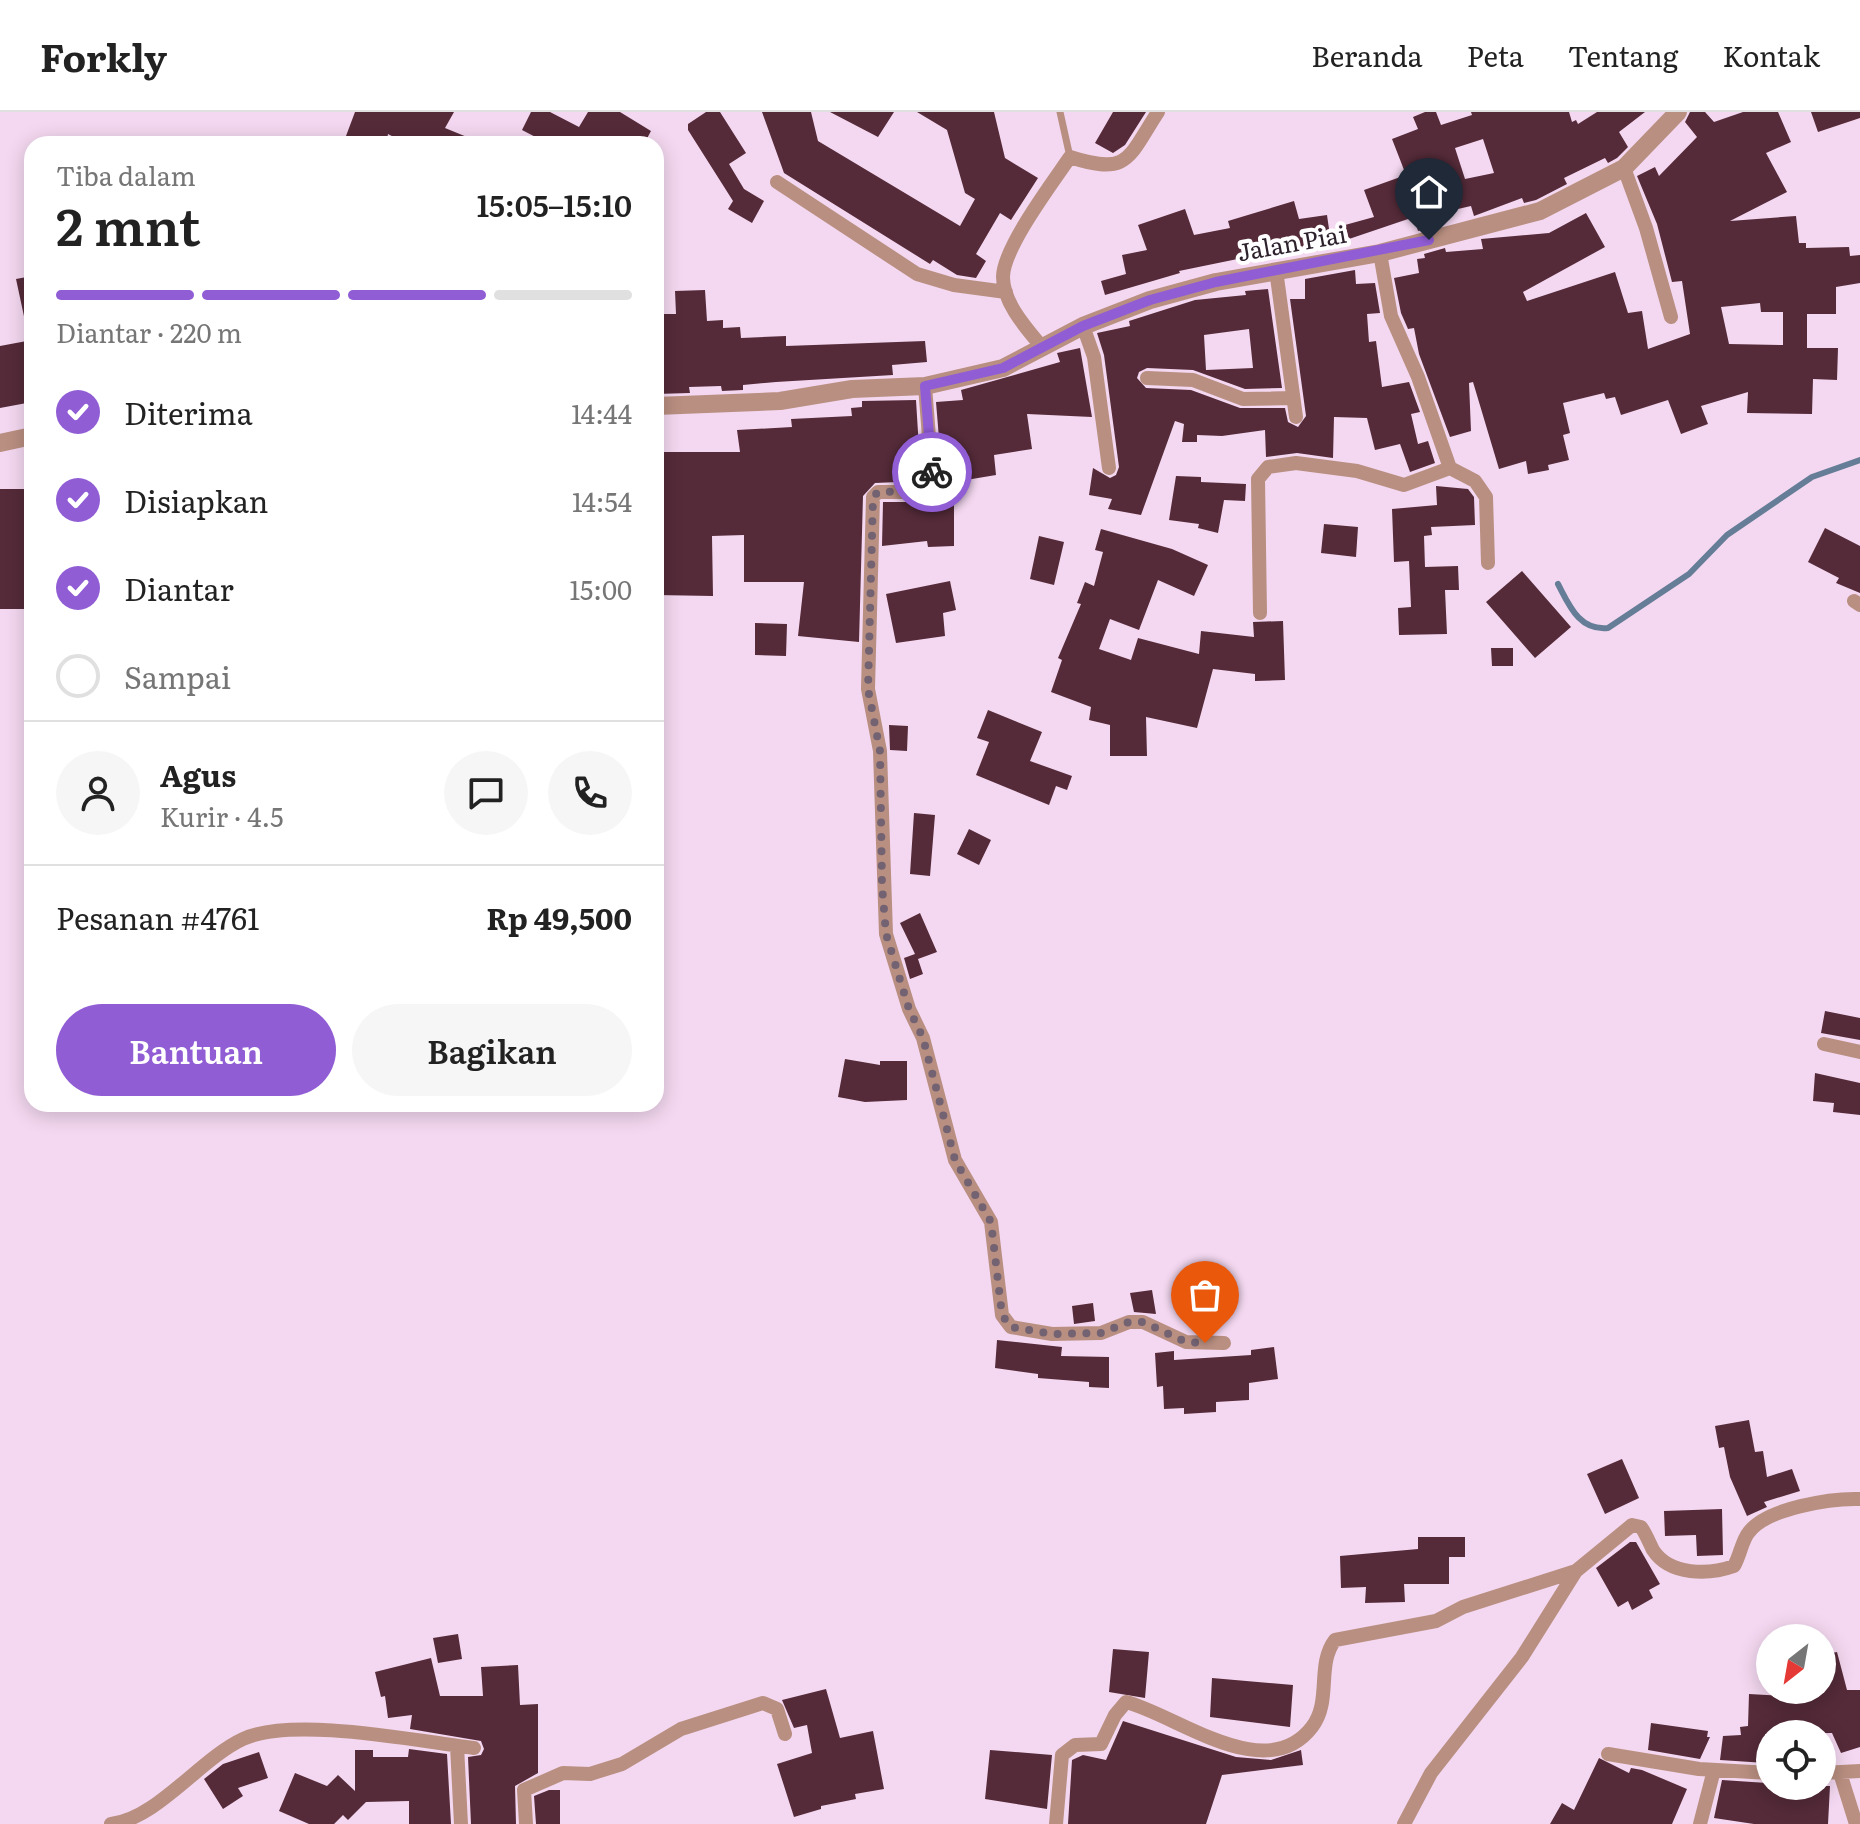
<!DOCTYPE html>
<html lang="id">
<meta charset="utf-8">
<style>
body{margin:0;font-family:Literata,serif;background:#f6f6f6;color:#222;height:100vh;display:flex;flex-direction:column;font-size:30px;white-space:nowrap}
*{box-sizing:border-box;margin:0}
p{font-size:26px;color:#767676}
.icon{flex:none;width:44px;height:44px;fill:none;stroke:currentColor;stroke-width:2;stroke-linecap:round;stroke-linejoin:round}
.map{position:relative;flex:1;overflow:hidden}
.panel{position:absolute;left:24px;top:24px;width:640px;height:976px;display:flex;flex-direction:column;background:#fff;border-radius:24px;box-shadow:0 4px 20px #0003}
.panel>*{flex:none}
.needle{width:52px;rotate:211deg}
.fabs{position:absolute;left:1756px;top:1512px;display:grid;gap:16px}
.fabs a{display:grid;place-items:center;width:80px;height:80px;border-radius:50%;background:#fff;box-shadow:0 4px 20px #0003;font-size:40px}
.pin{position:absolute;display:grid;place-items:center;width:68px;height:68px;color:#fff;margin:-82px -34px;border-radius:50% 50% 50% 0;rotate:-45deg;box-shadow:0 0 8px #0007}
.pin .icon{rotate:45deg}
.courier{position:absolute;display:grid;place-items:center;width:80px;height:80px;margin:-40px;border:6px solid #915dd5;border-radius:50%;background:#fff;color:#222;box-shadow:0 2px 10px #0007}
.head em{font-style:normal;font-weight:600}
.head div{display:flex;flex-direction:column-reverse}
.head{display:flex;align-items:center;justify-content:space-between;height:136px;padding:0 32px}
h1{font-size:52px;font-weight:600;line-height:60px}
.bar{display:grid;grid-template-columns:repeat(4,1fr);gap:12px 8px;align-content:center;height:96px;padding:0 32px}
.bar i{height:10px;border-radius:6px;background:#e0e0e0}
.bar .on{background:#915dd5}
.bar p{grid-column:span 4}
.line{display:flex;align-items:center;gap:20px;padding:0 32px;border-top:2px solid #e0e0e0}
.line div{flex:1}
.round{display:grid;place-items:center;flex:none;width:84px;height:84px;border-radius:42px;background:#f6f6f6}
ol{padding:0 32px;list-style:none}
li{display:flex;align-items:center;gap:24px;height:88px}
li p{margin-inline-start:auto}
li .icon{padding:8px;border-radius:50%;background:#915dd5;color:#fff;stroke-width:4}
li:last-child{color:#767676}
li i{width:44px;height:44px;border:4px solid #e0e0e0;border-radius:50%}
.primary-button{display:flex;gap:16px;margin-top:auto;padding:16px 32px}
.primary-button a{flex:1;height:92px;border-radius:48px;background:#915dd5;color:#fff;font-size:32px;font-weight:600;line-height:92px;text-align:center}
.primary-button a+a{background:#f6f6f6;color:#222}
header{display:flex;align-items:center;gap:48px;box-sizing:border-box;height:112px;padding:0 40px;background:#fff;border-bottom:2px solid #e0e0e0}
header strong{font-size:38px}
nav{display:flex;gap:44px;margin-inline-start:auto;font-size:28px}
.map>svg:first-child{display:block}
.lines{fill:none;stroke-linecap:round;stroke-linejoin:round}
.stream{stroke:#667d97;stroke-width:6}
.building{fill:#552b39;fill-rule:evenodd}
.service{stroke:#b98f81;stroke-width:7}
.minor{stroke:#b98f81;stroke-width:14}
.tertiary{stroke:#b98f81;stroke-width:18}
.done{stroke:#736271;stroke-width:8;stroke-dasharray:0 14.4}
.route{stroke:#915dd5;stroke-width:10}
.labels{text-anchor:middle;stroke-width:8;stroke-linejoin:round;paint-order:stroke}
.street-label{font-size:24px;fill:#2d222c;stroke:#fff}
</style>
<header>
<strong>Forkly</strong>
<nav><a>Beranda</a><a>Peta</a><a>Tentang</a><a>Kontak</a></nav>
</header>
<div class="map">
<svg width="1860" height="1712" viewBox="0 0 1860 1712">
<rect width="100%" height="100%" fill="#f4d8f1"/>
<g class="lines">
<!-- stream -->
<path class="stream" d="M 1558,472 C 1569,493 1579,519 1608,516 L 1689,462 L 1727,423 L 1812,365 L 1860,348"/>
</g>
<!-- building -->
<path class="building" d="M 355,0 L 454,0 L 445,16 L 484,32 L 407,32 L 388,22 L 386,32 L 343,32 Z
M 531,0 L 550,0 L 579,15 L 588,0 L 620,0 L 651,19 L 644,32 L 549,32 L 522,18 Z
M 706,0 L 720,0 L 746,41 L 729,52 L 744,77 L 764,89 L 752,111 L 728,97 L 733,89 L 688,18 L 688,12 Z
M 762,0 L 811,0 L 818,29 L 960,114 L 975,87 L 965,81 L 947,18 L 917,0 L 994,0 L 1005,46 L 1038,66 L 1011,108 L 1000,101 L 976,142 L 986,149 L 976,166 L 957,163 L 933,148 L 930,152 L 784,61 Z
M 830,0 L 894,0 L 878,25 Z
M 1113,0 L 1146,0 L 1125,33 L 1113,41 L 1095,31 Z
M 1425,0 L 1436,0 L 1441,13 L 1472,3 L 1471,0 L 1569,0 L 1572,10 L 1576,8 L 1578,12 L 1597,0 L 1645,0 L 1619,20 L 1628,35 L 1617,46 L 1608,51 L 1605,46 L 1564,66 L 1567,72 L 1536,88 L 1524,91 L 1522,86 L 1474,104 L 1471,94 L 1436,102 L 1439,113 L 1418,119 L 1414,105 L 1349,127 L 1345,113 L 1374,105 L 1364,78 L 1406,63 L 1392,27 L 1418,17 L 1413,5 ZM 1483,27 L 1494,61 L 1465,67 L 1455,36 Z
M 1690,0 L 1705,0 L 1714,10 L 1743,0 L 1778,0 L 1791,30 L 1766,41 L 1787,80 L 1730,109 L 1796,104 L 1799,131 L 1806,131 L 1806,136 L 1849,135 L 1850,144 L 1860,143 L 1860,171 L 1836,175 L 1836,202 L 1807,202 L 1807,236 L 1838,236 L 1837,268 L 1813,267 L 1812,302 L 1747,301 L 1748,280 L 1701,294 L 1708,312 L 1681,322 L 1668,288 L 1621,303 L 1615,285 L 1606,287 L 1604,281 L 1563,291 L 1570,321 L 1563,323 L 1569,348 L 1548,353 L 1549,358 L 1528,362 L 1526,349 L 1499,357 L 1473,270 L 1469,271 L 1471,319 L 1450,325 L 1419,242 L 1414,216 L 1408,217 L 1401,201 L 1394,166 L 1419,161 L 1417,147 L 1425,146 L 1424,142 L 1445,136 L 1446,140 L 1483,137 L 1481,127 L 1549,121 L 1586,101 L 1605,135 L 1523,180 L 1527,189 L 1615,160 L 1628,201 L 1642,199 L 1648,237 L 1690,222 L 1682,169 L 1672,170 L 1657,112 L 1637,64 L 1655,55 L 1659,64 L 1697,25 L 1685,10 ZM 1760,191 L 1761,200 L 1783,200 L 1783,233 L 1729,232 L 1721,195 Z
M 1811,0 L 1860,0 L 1860,6 L 1818,20 Z
M 1294,89 L 1299,107 L 1327,103 L 1330,124 L 1305,128 L 1307,136 L 1282,143 L 1257,143 L 1179,159 L 1180,161 L 1105,183 L 1101,169 L 1126,162 L 1122,143 L 1147,138 L 1138,113 L 1185,97 L 1194,123 L 1230,116 L 1228,109 Z
M 1355,158 L 1356,172 L 1375,171 L 1380,201 L 1367,202 L 1369,230 L 1376,229 L 1382,275 L 1409,270 L 1420,300 L 1411,302 L 1418,332 L 1428,329 L 1435,351 L 1410,360 L 1400,332 L 1375,338 L 1367,306 L 1334,305 L 1333,346 L 1297,341 L 1266,345 L 1265,318 L 1222,324 L 1197,323 L 1197,330 L 1182,330 L 1184,312 L 1175,309 L 1141,403 L 1108,397 L 1112,387 L 1089,383 L 1093,356 L 1110,366 L 1116,363 L 1119,355 L 1104,243 L 1097,221 L 1130,214 L 1129,209 L 1195,188 L 1246,183 L 1245,179 L 1268,177 L 1282,276 L 1245,277 L 1193,258 L 1147,256 L 1139,260 L 1137,266 L 1146,276 L 1191,278 L 1240,296 L 1285,296 L 1288,310 L 1298,315 L 1306,304 L 1290,187 L 1305,187 L 1305,167 ZM 1249,217 L 1253,256 L 1206,258 L 1204,223 Z
M 32,164 L 32,208 L 25,209 L 16,167 Z
M 705,178 L 707,209 L 723,208 L 723,216 L 740,215 L 741,226 L 786,224 L 786,234 L 925,229 L 927,250 L 892,253 L 893,263 L 776,270 L 743,273 L 743,278 L 722,279 L 721,274 L 689,275 L 690,281 L 656,282 L 656,202 L 676,202 L 675,179 Z
M 32,228 L 32,290 L 0,296 L 0,234 Z
M 1080,236 L 1092,305 L 1027,302 L 1032,337 L 994,343 L 996,363 L 954,370 L 954,434 L 928,435 L 927,429 L 882,434 L 883,390 L 924,390 L 940,377 L 942,363 L 936,290 L 963,288 L 961,278 L 1060,250 L 1057,241 Z
M 916,288 L 921,369 L 875,371 L 863,384 L 859,530 L 798,524 L 804,470 L 744,470 L 744,423 L 712,424 L 713,484 L 656,483 L 656,340 L 740,340 L 737,318 L 792,315 L 791,307 L 852,304 L 851,296 L 862,295 L 862,289 Z
M 1176,364 L 1201,365 L 1201,370 L 1246,372 L 1245,389 L 1224,388 L 1218,421 L 1198,416 L 1199,412 L 1169,408 Z
M 1436,374 L 1468,377 L 1474,385 L 1475,413 L 1431,415 L 1432,423 L 1424,424 L 1425,455 L 1458,454 L 1459,478 L 1445,478 L 1447,522 L 1399,523 L 1398,496 L 1411,495 L 1409,449 L 1394,450 L 1392,397 L 1437,393 Z
M 0,377 L 31,377 L 32,497 L 0,497 Z
M 1324,412 L 1358,415 L 1356,445 L 1321,441 Z
M 1825,416 L 1860,434 L 1860,481 L 1836,471 L 1839,466 L 1808,450 Z
M 1101,417 L 1172,437 L 1208,453 L 1194,484 L 1158,468 L 1139,518 L 1110,507 L 1099,537 L 1131,548 L 1138,526 L 1199,542 L 1201,519 L 1254,525 L 1253,510 L 1283,509 L 1285,568 L 1255,569 L 1255,562 L 1213,557 L 1197,616 L 1146,605 L 1147,644 L 1110,644 L 1110,613 L 1089,608 L 1091,595 L 1051,580 L 1062,548 L 1058,546 L 1081,492 L 1077,491 L 1085,470 L 1094,474 L 1103,440 L 1095,438 Z
M 1039,424 L 1064,430 L 1054,473 L 1030,467 Z
M 1522,459 L 1571,515 L 1535,546 L 1486,490 Z
M 950,469 L 956,498 L 943,501 L 945,524 L 896,531 L 886,482 Z
M 755,511 L 787,512 L 786,544 L 755,543 Z
M 1491,536 L 1513,536 L 1513,554 L 1492,554 Z
M 988,598 L 1042,620 L 1030,649 L 1072,664 L 1067,678 L 1056,674 L 1049,693 L 976,663 L 989,630 L 977,626 Z
M 889,613 L 908,614 L 907,639 L 890,638 Z
M 914,701 L 935,703 L 930,764 L 910,762 Z
M 969,717 L 991,728 L 979,753 L 957,742 Z
M 920,801 L 937,840 L 918,847 L 923,862 L 910,867 L 904,846 L 915,842 L 900,811 Z
M 1825,899 L 1860,906 L 1860,928 L 1821,921 Z
M 845,947 L 880,953 L 880,949 L 907,949 L 907,988 L 865,990 L 838,985 Z
M 1815,961 L 1860,971 L 1860,1003 L 1833,1000 L 1834,991 L 1813,989 Z
M 1152,1178 L 1156,1202 L 1134,1200 L 1130,1181 Z
M 1093,1191 L 1095,1209 L 1074,1212 L 1072,1194 Z
M 997,1228 L 1062,1235 L 1061,1244 L 1109,1245 L 1109,1276 L 1089,1275 L 1089,1270 L 1038,1266 L 1038,1262 L 995,1256 Z
M 1274,1235 L 1278,1267 L 1249,1271 L 1249,1288 L 1216,1290 L 1216,1300 L 1184,1302 L 1184,1296 L 1164,1297 L 1163,1274 L 1157,1275 L 1155,1241 L 1174,1239 L 1174,1248 L 1251,1243 L 1251,1238 Z
M 1749,1308 L 1755,1340 L 1763,1339 L 1767,1365 L 1792,1357 L 1800,1379 L 1764,1390 L 1767,1395 L 1747,1404 L 1730,1365 L 1724,1335 L 1719,1336 L 1715,1314 Z
M 1622,1347 L 1639,1386 L 1605,1402 L 1587,1362 Z
M 1722,1397 L 1723,1443 L 1697,1444 L 1696,1423 L 1665,1424 L 1664,1399 Z
M 1418,1425 L 1465,1425 L 1465,1445 L 1449,1445 L 1449,1472 L 1404,1472 L 1405,1490 L 1365,1491 L 1366,1475 L 1341,1476 L 1340,1444 L 1418,1437 Z
M 1630,1430 L 1636,1430 L 1660,1472 L 1649,1478 L 1653,1486 L 1632,1498 L 1628,1489 L 1618,1495 L 1596,1456 Z
M 458,1522 L 462,1547 L 438,1551 L 433,1526 Z
M 1113,1537 L 1149,1540 L 1145,1586 L 1109,1580 Z
M 1837,1540 L 1847,1578 L 1860,1578 L 1860,1635 L 1841,1641 L 1832,1621 L 1765,1622 L 1766,1651 L 1720,1648 L 1723,1624 L 1741,1623 L 1740,1615 L 1748,1614 L 1749,1582 L 1800,1585 L 1798,1578 L 1822,1578 L 1822,1543 Z
M 431,1546 L 440,1584 L 483,1584 L 481,1555 L 518,1553 L 520,1593 L 538,1592 L 538,1661 L 515,1674 L 516,1712 L 471,1712 L 468,1645 L 481,1643 L 484,1637 L 481,1629 L 410,1617 L 412,1603 L 388,1606 L 385,1584 L 381,1585 L 375,1560 Z
M 1212,1566 L 1293,1573 L 1290,1615 L 1210,1605 Z
M 826,1577 L 840,1626 L 873,1619 L 884,1677 L 855,1682 L 856,1687 L 821,1694 L 821,1697 L 794,1705 L 777,1652 L 812,1641 L 807,1613 L 794,1616 L 782,1588 Z
M 1123,1609 L 1236,1645 L 1271,1648 L 1301,1638 L 1303,1653 L 1222,1663 L 1206,1712 L 1068,1712 L 1072,1648 L 1083,1643 L 1106,1648 Z
M 1651,1611 L 1708,1619 L 1707,1625 L 1710,1625 L 1700,1647 L 1648,1638 Z
M 409,1637 L 447,1642 L 451,1712 L 409,1712 L 409,1689 L 366,1690 L 348,1708 L 343,1703 L 334,1712 L 309,1712 L 279,1699 L 295,1661 L 327,1674 L 338,1663 L 355,1679 L 355,1638 L 373,1638 L 373,1645 L 408,1645 Z
M 990,1638 L 1052,1643 L 1047,1697 L 985,1687 Z
M 259,1640 L 268,1666 L 238,1676 L 243,1684 L 223,1697 L 204,1667 L 223,1652 Z
M 1599,1646 L 1629,1661 L 1631,1656 L 1642,1658 L 1687,1677 L 1672,1712 L 1550,1712 L 1562,1691 L 1574,1698 Z
M 1722,1668 L 1767,1671 L 1767,1674 L 1830,1674 L 1828,1712 L 1754,1712 L 1714,1706 Z
M 549,1678 L 560,1678 L 560,1712 L 536,1712 L 534,1684 Z"/>
<g class="lines">
<!-- service -->
<path class="service" d="M 1060,0 L 1070,45"/>
<!-- minor -->
<path class="minor" d="M 1624,56 L 1646,116 L 1671,205
M 777,70 L 917,162 L 954,173 L 1006,180
M 1380,141 L 1391,204 L 1418,265 L 1450,356 L 1475,369 L 1486,385 L 1488,451
M 1276,158 L 1296,305
M 1083,214 L 1094,245 L 1109,356
M 1042,235 C 1027,217 1003,191 1003,165 C 1003,136 1053,70 1070,45 C 1129,64 1128,46 1158,0
M 1147,266 L 1193,268 L 1243,287 L 1293,286
M 925,274 L 932,363 L 930,375 L 923,380 L 878,380 L 873,385 L 868,577 L 880,639 L 886,822 L 909,897 L 923,926 L 955,1048 L 991,1110 L 1002,1203 L 1011,1215 L 1052,1222 L 1101,1221 L 1129,1210 L 1143,1210 L 1186,1230 L 1224,1231
M 1854,489 L 1860,493
M 1260,501 L 1258,367 L 1268,355 L 1296,351 L 1357,359 L 1404,373 L 1450,356
M 1824,932 L 1860,940
M 457,1634 L 461,1712
M 1608,1642 L 1699,1657 L 1770,1661
M 1822,1661 L 1860,1659
M 1840,1661 L 1856,1712
M 111,1712 C 157,1707 200,1647 243,1627 C 292,1604 417,1629 474,1636
M 526,1712 L 524,1678 L 563,1661 L 590,1662 L 622,1652 L 681,1617 L 763,1591 L 777,1597 L 785,1622
M 1056,1712 L 1062,1643 L 1075,1633 L 1101,1632 L 1115,1603 L 1126,1590 C 1177,1603 1266,1675 1312,1615 C 1332,1589 1316,1553 1335,1528 L 1436,1509 L 1463,1495 L 1576,1459 L 1632,1413 L 1641,1415 C 1646,1422 1649,1430 1653,1438 C 1670,1464 1709,1463 1734,1454 C 1740,1444 1742,1428 1749,1420 C 1767,1396 1832,1386 1860,1387
M 1404,1712 L 1431,1661 L 1522,1545 L 1576,1459
M 1700,1712 L 1714,1658"/>
<!-- tertiary -->
<path class="tertiary" d="M 656,294 L 780,289 L 852,277 L 925,274 L 1003,256 L 1083,214 L 1150,188 L 1216,170 L 1380,141 L 1540,99 L 1624,56 L 1678,0
M 0,331 L 32,324"/>
</g>
<g class="lines">
<!-- done -->
<path class="done" d="M 932,360 L 928,379 L 878,380 L 873,385 L 868,577 L 880,639 L 882,773 L 886,822 L 909,897 L 923,926 L 955,1048 L 991,1110 L 1002,1203 L 1011,1215 L 1052,1222 L 1101,1221 L 1129,1210 L 1143,1210 L 1186,1230 L 1205,1231"/>
<!-- route -->
<path class="route" d="M 932,360 L 925,274 L 1003,256 L 1083,214 L 1150,188 L 1216,170 L 1429,128"/>
</g>
<g class="labels">
<!-- street labels -->
<g class="street-label">
<text transform="translate(1292 132) rotate(-10)" y="8">Jalan Piai</text>
</g>
</g>
</svg>
<div class="fabs">
<a><svg class="needle" viewBox="-14 -14 28 28"><path d="M0-13l5 13h-10z" fill="#e53935"/><path d="M0 13l5-13h-10z" fill="#767676"/></svg></a>
<a><svg class="icon" aria-label="locate" viewBox="0 0 24 24"><circle cx="12" cy="12" r="6"/><path d="M12 2v4M12 18v4M2 12h4M18 12h4"/></svg></a>
</div>
<div class="pin" style="left:1205px;top:1231px;background:#ea580c"><svg class="icon" aria-label="bag" viewBox="0 0 24 24"><path d="M5 8h14l-1 12H6zM9 8a3 3 0 0 1 6 0"/></svg></div>
<div class="pin" style="left:1429px;top:128px;background:#1f2937"><svg class="icon" aria-label="home" viewBox="0 0 24 24"><path d="M3 11l9-7 9 7M6 9v11h12V9"/></svg></div>
<div class="courier" style="left:932px;top:360px"><svg class="icon" aria-label="bike" viewBox="0 0 24 24"><circle cx="6" cy="16" r="4"/><circle cx="18" cy="16" r="4"/><path d="M6 16l4-8h5l3 8M10 8l3 8H6M13 5h3"/></svg></div>
<section class="panel">
<div class="head"><div><h1>2 mnt</h1><p>Tiba dalam</p></div><em>15:05–15:10</em></div>
<div class="bar"><i class="on"></i><i class="on"></i><i class="on"></i><i></i><p>Diantar · 220 m</p></div>
<ol>
<li><svg class="icon" aria-label="check" viewBox="0 0 24 24"><path d="M5 12l5 5 9-10"/></svg>Diterima<p>14:44</p></li>
<li><svg class="icon" aria-label="check" viewBox="0 0 24 24"><path d="M5 12l5 5 9-10"/></svg>Disiapkan<p>14:54</p></li>
<li><svg class="icon" aria-label="check" viewBox="0 0 24 24"><path d="M5 12l5 5 9-10"/></svg>Diantar<p>15:00</p></li>
<li><i></i>Sampai</li>
</ol>
<div class="line" style="height:144px"><a class="round"><svg class="icon" aria-label="person" viewBox="0 0 24 24"><circle cx="12" cy="8" r="4"/><path d="M4 21q1-7 8-7t8 7"/></svg></a><div><b>Agus</b><p>Kurir · 4.5</p></div><a class="round"><svg class="icon" aria-label="chat" viewBox="0 0 24 24"><path d="M4 5h16v11H9l-5 4z"/></svg></a><a class="round"><svg class="icon" aria-label="phone" viewBox="0 0 24 24"><path d="M5 4h4l2 5-3 2q2 4 5 5l2-3 5 2v4C11 20 4 13 5 4z"/></svg></a></div>
<div class="line" style="height:104px"><div>Pesanan #4761</div><b>Rp 49,500</b></div>
<div class="primary-button"><a>Bantuan</a><a>Bagikan</a></div>
</section>
</div>
